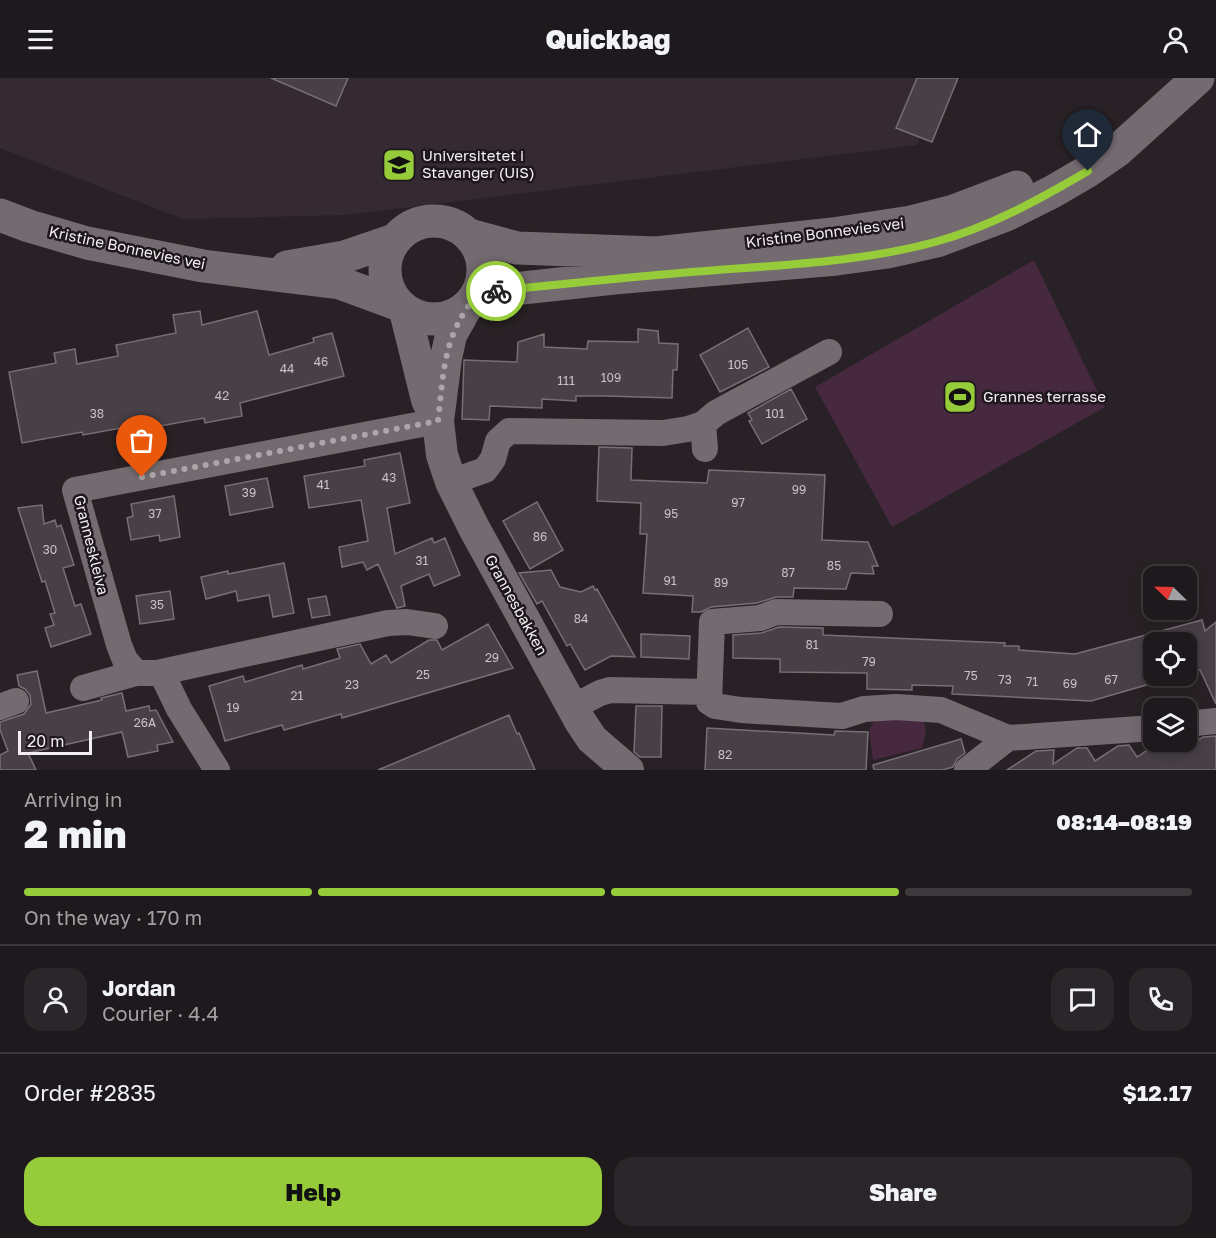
<!DOCTYPE html>
<meta charset="utf-8">
<style>
body{margin:0;font-family:"Golos Text",sans-serif;background:#2b2629;color:#f1f3f6;height:100vh;display:flex;flex-direction:column;font-size:22px;white-space:nowrap}
*{box-sizing:border-box;margin:0}
p{font-size:20px;color:#a1a0a3}
.icon{flex:none;width:33px;height:33px;fill:none;stroke:currentColor;stroke-width:2;stroke-linecap:round;stroke-linejoin:round}
.map{position:relative;height:692px;overflow:hidden}
.side{display:flex;flex-direction:column;background:#1e191c;flex:1}
.side>*{flex:none}
.needle{width:39px;rotate:293deg}
.controls{position:absolute;left:1143px;top:488px;display:grid;gap:12px}
.controls a{display:grid;place-items:center;width:54px;height:54px;border-radius:12px;background:#1e191c;box-shadow:0 3px 15px #0003,0 0 0 2px #3c383b;font-size:30px}
.scale{position:absolute;left:18px;bottom:15px;width:74px;box-sizing:border-box;padding-left:6px;border:3px solid #f3eef2;border-top:0;font-size:16px;line-height:21px;white-space:nowrap;color:#f3eef2;-webkit-text-stroke:4px #1e171c;paint-order:stroke}
.pin{position:absolute;display:grid;place-items:center;width:51px;height:51px;color:#fff;margin:-62px -26px;border-radius:50% 50% 50% 0;rotate:-45deg;box-shadow:0 0 6px #0007}
.pin .icon{rotate:45deg}
.courier{position:absolute;display:grid;place-items:center;width:60px;height:60px;margin:-30px;border:4px solid #96cc39;border-radius:50%;background:#fff;color:#222;box-shadow:0 2px 8px #0007}
.head em{font-style:normal;font-weight:800}
.head div{display:flex;flex-direction:column-reverse}
.head{display:flex;align-items:center;justify-content:space-between;height:102px;padding:0 24px}
h1{font-size:39px;font-weight:800;line-height:45px}
.bar{display:grid;grid-template-columns:repeat(4,1fr);gap:9px 6px;align-content:center;height:72px;padding:0 24px}
.bar i{height:8px;border-radius:4px;background:#3c383b}
.bar .on{background:#96cc39}
.bar p{grid-column:span 4}
.line{display:flex;align-items:center;gap:15px;padding:0 24px;border-top:2px solid #3c383b}
.line div{flex:1}
.round{display:grid;place-items:center;flex:none;width:63px;height:63px;border-radius:18px;background:#2b2629}
.cta{display:flex;gap:12px;margin-top:auto;padding:12px 24px}
.cta a{flex:1;height:69px;border-radius:18px;background:#96cc39;color:#111;font-size:24px;font-weight:800;line-height:69px;text-align:center}
.cta a+a{background:#2b2629;color:#f1f3f6}
header{display:flex;justify-content:space-between;align-items:center;height:78px;padding:0 24px;background:#1e191c;font-size:27px;font-weight:800}
.map>svg:first-child{display:block}
.built{fill:#362a32}
.green{fill:#47293f}
.building{fill:#484046;stroke:#786f75;stroke-width:1.5}
.lines{fill:none;stroke-linecap:round;stroke-linejoin:round}
.minor{stroke:#746b71;stroke-width:26}
.tertiary{stroke:#746b71;stroke-width:32}
.secondary{stroke:#746b71;stroke-width:33}
.done{stroke:#aca6aa;stroke-width:6;stroke-dasharray:0 10.8}
.route{stroke:#96cc39;stroke-width:8}
.labels{text-anchor:middle;stroke-width:5;stroke-linejoin:round;paint-order:stroke}
.number-label{font-size:12px;fill:#c8c2c7}
.poi-label{font-size:15px;fill:#f3eef2;stroke:#1e171c;text-anchor:start}
.street-label{font-size:15px;fill:#f3eef2;stroke:#1e171c}
</style>
<header><svg class="icon" aria-label="menu" viewBox="0 0 24 24"><path d="M4 6h16M4 12h16M4 18h16"/></svg>Quickbag<svg class="icon" aria-label="person" viewBox="0 0 24 24"><circle cx="12" cy="8" r="4"/><path d="M4 21q1-7 8-7t8 7"/></svg></header>
<div class="map">
<svg width="1216" height="692" viewBox="0 0 1216 692">
<rect width="100%" height="100%" fill="#282125"/>
<!-- built -->
<path class="built" d="M 0,0 L 947,0 L 917,67 L 345,137 L 183,141 L 0,70 Z"/>
<!-- green -->
<path class="green" d="M 1034,182 L 1105,329 L 892,449 L 815,309 Z
M 922,636 L 926,654 L 922,670 L 873,682 L 869,652 L 876,640 Z"/>
<!-- building -->
<path class="building" d="M 271,0 L 348,0 L 336,28 Z
M 917,0 L 958,0 L 932,64 L 896,50 Z
M 200,233 L 202,247 L 257,233 L 269,277 L 314,264 L 313,260 L 332,255 L 344,298 L 240,325 L 242,338 L 205,345 L 204,340 L 144,351 L 143,346 L 83,357 L 82,354 L 22,365 L 9,294 L 56,285 L 54,275 L 75,271 L 77,286 L 118,278 L 116,267 L 176,255 L 173,237 Z
M 748,250 L 769,289 L 720,314 L 700,277 Z
M 638,251 L 658,253 L 659,265 L 678,266 L 677,292 L 673,292 L 672,320 L 605,318 L 576,318 L 576,323 L 542,321 L 542,330 L 490,328 L 489,342 L 462,341 L 464,282 L 517,284 L 518,264 L 544,256 L 544,269 L 587,271 L 588,263 L 638,264 Z
M 791,311 L 807,341 L 762,366 L 749,343 L 752,342 L 748,335 Z
M 599,369 L 632,370 L 631,402 L 707,405 L 709,392 L 825,397 L 822,462 L 868,464 L 878,488 L 872,488 L 874,496 L 851,495 L 846,511 L 794,510 L 793,519 L 776,519 L 757,525 L 711,529 L 701,534 L 692,534 L 693,518 L 643,515 L 647,456 L 640,456 L 641,425 L 597,423 Z
M 400,375 L 410,425 L 387,430 L 395,476 L 432,460 L 434,465 L 445,460 L 460,497 L 434,508 L 429,496 L 401,508 L 405,528 L 397,530 L 378,486 L 367,492 L 363,484 L 342,489 L 339,469 L 368,463 L 361,422 L 309,430 L 304,398 L 365,388 L 364,382 Z
M 267,400 L 273,429 L 230,437 L 225,408 Z
M 174,418 L 180,459 L 160,463 L 159,457 L 131,462 L 127,440 L 133,438 L 131,426 Z
M 537,424 L 563,472 L 530,491 L 503,443 Z
M 42,427 L 44,446 L 55,442 L 57,449 L 61,447 L 74,487 L 63,490 L 75,528 L 81,526 L 91,556 L 51,569 L 45,550 L 54,547 L 50,536 L 55,535 L 45,503 L 42,504 L 18,430 Z
M 284,485 L 294,535 L 273,539 L 269,517 L 238,523 L 236,513 L 206,521 L 201,499 L 228,493 L 228,496 Z
M 551,492 L 560,509 L 581,514 L 593,508 L 595,512 L 597,511 L 635,579 L 611,578 L 585,592 L 570,566 L 567,568 L 542,523 L 537,526 L 519,495 Z
M 170,513 L 174,541 L 140,546 L 136,518 Z
M 326,518 L 330,537 L 312,540 L 308,521 Z
M 1202,542 L 1205,553 L 1216,544 L 1216,626 L 1200,592 L 1186,595 L 1186,564 L 1154,564 L 1154,597 L 1181,597 L 1091,623 L 952,616 L 953,608 L 912,607 L 912,612 L 867,611 L 867,595 L 780,594 L 780,581 L 733,580 L 733,557 L 761,555 L 779,549 L 823,550 L 823,557 L 1005,565 L 1004,568 L 1019,568 L 1019,572 L 1075,576 Z
M 488,546 L 513,590 L 342,640 L 341,636 L 284,652 L 282,647 L 225,663 L 209,608 L 243,598 L 245,604 L 302,587 L 303,591 L 340,580 L 337,571 L 360,566 L 371,586 L 386,577 L 391,585 L 429,562 L 437,562 L 442,572 Z
M 641,556 L 690,558 L 689,581 L 641,579 Z
M 37,593 L 46,635 L 102,622 L 101,620 L 122,615 L 126,633 L 149,628 L 150,633 L 156,632 L 173,664 L 157,667 L 158,673 L 128,679 L 122,654 L 28,675 L 36,692 L 0,692 L 0,677 L 8,673 L 0,652 L 0,644 L 24,636 L 31,626 L 30,617 L 25,611 L 19,608 L 17,597 Z
M 636,628 L 662,628 L 661,679 L 640,679 L 634,674 Z
M 509,637 L 517,656 L 519,655 L 535,692 L 378,692 Z
M 707,650 L 834,657 L 835,653 L 868,654 L 866,692 L 705,692 Z
M 1216,658 L 1216,692 L 1007,692 L 1036,673 L 1054,672 L 1053,686 L 1077,670 L 1087,670 L 1095,683 L 1118,668 L 1129,667 L 1137,679 L 1161,663 L 1171,663 L 1179,675 L 1203,659 Z
M 961,661 L 965,675 L 957,681 L 953,689 L 942,692 L 874,692 L 873,687 Z"/>
<g class="lines">
<!-- minor -->
<path class="minor" d="M 703,346 L 705,371
M 451,404 L 485,392 L 493,381 L 498,363 L 509,353 L 663,355 L 688,351 L 703,346 L 716,335 L 829,274
M 880,536 L 776,534 L 760,540 L 712,544 L 709,624 L 715,628 L 741,632 L 842,638 L 864,631 L 896,629 L 941,632 L 1008,660 L 1154,650
M 136,595 L 125,582 L 119,567 L 75,412 L 438,343
M 157,595 L 164,600 L 179,631 L 217,692
M 83,610 L 136,595 L 157,595 L 388,545 L 407,544 L 435,548
M 0,629 L 16,623
M 573,629 L 600,615 L 610,612 L 708,614
M 1186,646 L 1216,643
M 967,692 L 1008,660"/>
<!-- tertiary -->
<path class="tertiary" d="M 465,232 L 451,257 L 446,280 L 438,343 L 442,377 L 451,404 L 474,450 L 580,643 L 592,661 L 628,692
M 405,233 L 427,322 L 435,337"/>
<!-- secondary -->
<path class="secondary" d="M 0,137 L 29,148 L 87,165 L 203,188 L 340,205 L 397,226
M385 192a49 49 0 1 1 98 0a49 49 0 1 1-98 0Z
M 469,157 L 517,170 L 656,175 L 833,156 L 911,144 L 954,133 L 1017,109
M 287,189 L 344,179 L 394,162
M 478,215 L 614,200 L 837,181 L 888,174 L 937,163 L 1006,137 L 1052,114 L 1088,93 L 1117,73 L 1198,0"/>
</g>
<g class="lines">
<!-- done -->
<path class="done" d="M 142,399 L 438,343 C 444,291 443,258 478,215 L 496,213"/>
<!-- route -->
<path class="route" d="M 496,213 C 565,206 635,198 705,193 C 781,187 861,184 935,164 C 990,149 1040,121 1088,93"/>
</g>
<!-- icons -->
<defs>
<symbol id="university-square" viewBox="-11 -11 22 22"><rect x="-9" y="-9" width="18" height="18" rx="4" fill="#96cc39" stroke="#1e171c"/><path d="M0-5L7-2L0 1L-7-2ZM-4 1L0 2.5L4 1V4Q0 6-4 4Z" fill="#111"/></symbol>
<symbol id="stadium-square" viewBox="-11 -11 22 22"><rect x="-9" y="-9" width="18" height="18" rx="4" fill="#96cc39" stroke="#1e171c"/><path d="M0-5a6.5 5 0 1 0 0 10a6.5 5 0 1 0 0-10ZM-3.5-1.8h7v3.6h-7Z" fill="#111"/></symbol>
</defs>
<g fill-rule="evenodd">
<use href="#university-square" x="380" y="68" width="38" height="38"/>
<use href="#stadium-square" x="941" y="300" width="38" height="38"/>
</g>
<g class="labels">
<!-- number labels -->
<g class="number-label">
<text x="321" y="288">46</text>
<text x="738" y="291">105</text>
<text x="287" y="295">44</text>
<text x="611" y="304">109</text>
<text x="566" y="307">111</text>
<text x="222" y="322">42</text>
<text x="97" y="340">38</text>
<text x="775" y="340">101</text>
<text x="389" y="404">43</text>
<text x="323" y="411">41</text>
<text x="799" y="416">99</text>
<text x="249" y="419">39</text>
<text x="738" y="429">97</text>
<text x="155" y="440">37</text>
<text x="671" y="440">95</text>
<text x="540" y="463">86</text>
<text x="50" y="476">30</text>
<text x="422" y="487">31</text>
<text x="834" y="492">85</text>
<text x="788" y="499">87</text>
<text x="670" y="507">91</text>
<text x="721" y="509">89</text>
<text x="157" y="531">35</text>
<text x="581" y="545">84</text>
<text x="812" y="571">81</text>
<text x="492" y="584">29</text>
<text x="869" y="588">79</text>
<text x="423" y="601">25</text>
<text x="971" y="602">75</text>
<text x="1005" y="606">73</text>
<text x="1111" y="606">67</text>
<text x="1032" y="608">71</text>
<text x="1070" y="610">69</text>
<text x="352" y="611">23</text>
<text x="297" y="622">21</text>
<text x="233" y="634">19</text>
<text x="145" y="649">26A</text>
<text x="725" y="681">82</text>
</g>
<!-- poi labels -->
<g class="poi-label">
<text x="422" y="83">Universitetet i<tspan x="422" dy="17">Stavanger (UiS)</tspan></text>
<text x="983" y="324">Grannes terrasse</text>
</g>
<!-- street labels -->
<g class="street-label">
<text transform="translate(825 155) rotate(-7)" y="5">Kristine Bonnevies vei</text>
<text transform="translate(127 170) rotate(12)" y="5">Kristine Bonnevies vei</text>
<text transform="translate(91 467) rotate(76)" y="5">Granneskleiva</text>
<text transform="translate(516 527) rotate(61)" y="5">Grannesbakken</text>
</g>
</g>
</svg>
<div class="controls">
<a><svg class="needle" viewBox="-14 -14 28 28"><path d="M0-13l5 13h-10z" fill="#e53935"/><path d="M0 13l5-13h-10z" fill="#a1a0a3"/></svg></a>
<a><svg class="icon" aria-label="locate" viewBox="0 0 24 24"><circle cx="12" cy="12" r="6"/><path d="M12 2v4M12 18v4M2 12h4M18 12h4"/></svg></a>
<a><svg class="icon" aria-label="layers" viewBox="0 0 24 24"><path d="M12 4l9 5-9 5-9-5zM3 14l9 5 9-5"/></svg></a>
</div>
<div class="scale">20 m</div>
<div class="pin" style="left:142px;top:399px;background:#ea580c"><svg class="icon" aria-label="bag" viewBox="0 0 24 24"><path d="M5 8h14l-1 12H6zM9 8a3 3 0 0 1 6 0"/></svg></div>
<div class="pin" style="left:1088px;top:93px;background:#1f2937"><svg class="icon" aria-label="home" viewBox="0 0 24 24"><path d="M3 11l9-7 9 7M6 9v11h12V9"/></svg></div>
<div class="courier" style="left:496px;top:213px"><svg class="icon" aria-label="bike" viewBox="0 0 24 24"><circle cx="6" cy="16" r="4"/><circle cx="18" cy="16" r="4"/><path d="M6 16l4-8h5l3 8M10 8l3 8H6M13 5h3"/></svg></div>
</div>
<section class="side">
<div class="head"><div><h1>2 min</h1><p>Arriving in</p></div><em>08:14–08:19</em></div>
<div class="bar"><i class="on"></i><i class="on"></i><i class="on"></i><i></i><p>On the way · 170 m</p></div>
<div class="line" style="height:108px"><a class="round"><svg class="icon" aria-label="person" viewBox="0 0 24 24"><circle cx="12" cy="8" r="4"/><path d="M4 21q1-7 8-7t8 7"/></svg></a><div><b>Jordan</b><p>Courier · 4.4</p></div><a class="round"><svg class="icon" aria-label="chat" viewBox="0 0 24 24"><path d="M4 5h16v11H9l-5 4z"/></svg></a><a class="round"><svg class="icon" aria-label="phone" viewBox="0 0 24 24"><path d="M5 4h4l2 5-3 2q2 4 5 5l2-3 5 2v4C11 20 4 13 5 4z"/></svg></a></div>
<div class="line" style="height:78px"><div>Order #2835</div><b>$12.17</b></div>
<div class="cta"><a>Help</a><a>Share</a></div>
</section>
